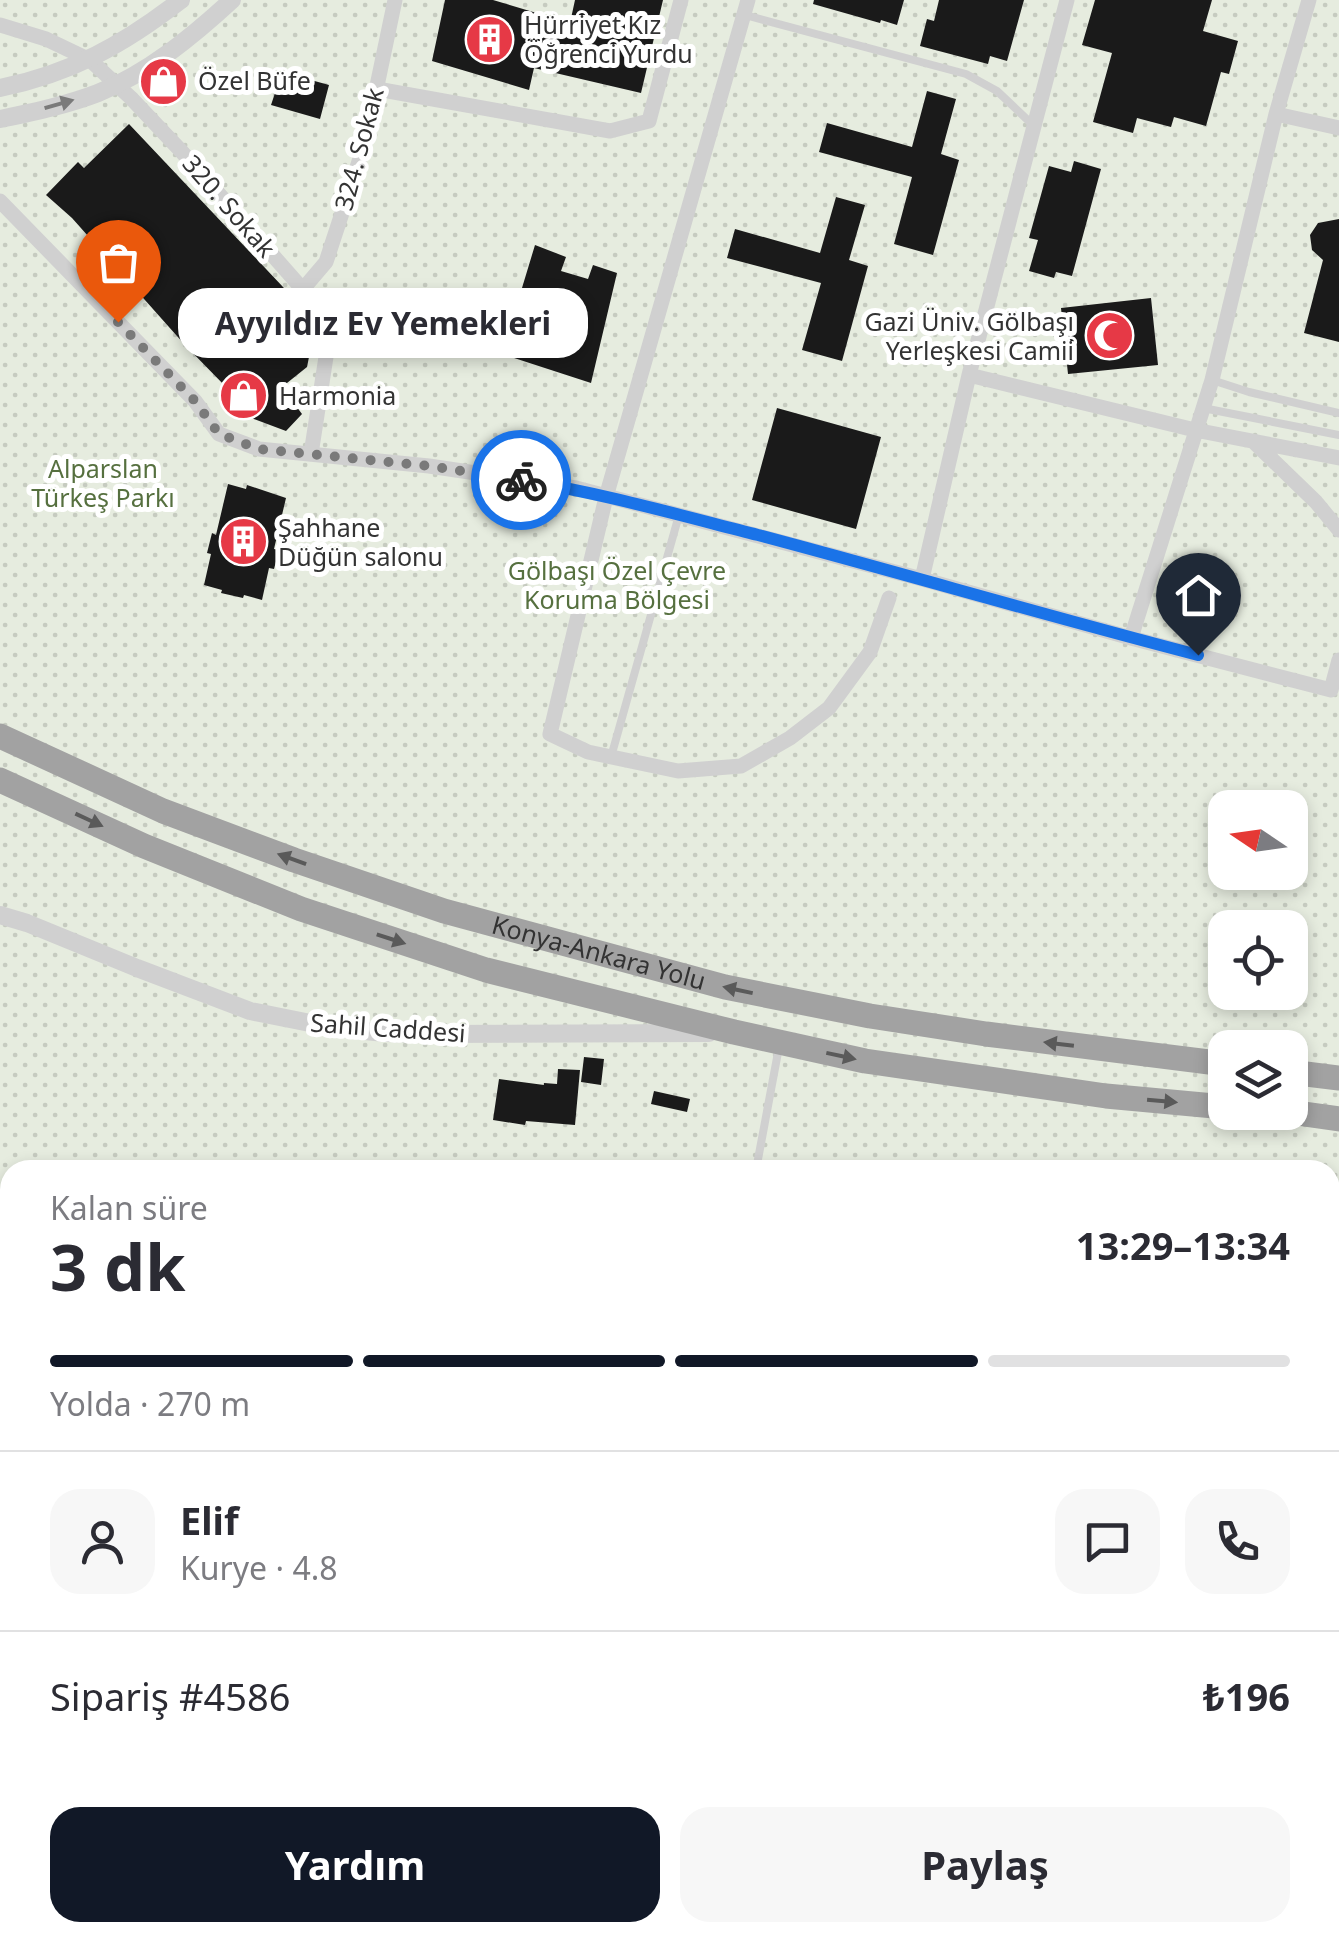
<!DOCTYPE html>
<html lang="tr">
<meta charset="utf-8">
<style>
body{margin:0;font-family:"Noto Sans",sans-serif;background:#f7f7f7;color:#2b2b33;height:100vh;display:flex;flex-direction:column;font-size:38px;white-space:nowrap}
*{box-sizing:border-box;margin:0}
p{font-size:32px;color:#7c7c81}
.icon{flex:none;width:55px;height:55px;fill:none;stroke:currentColor;stroke-width:2;stroke-linecap:round;stroke-linejoin:round}
.map{position:relative;flex:1;overflow:hidden}
.drawer{position:absolute;left:0px;top:1160px;width:1340px;height:782px;display:flex;flex-direction:column;background:#fff;border-radius:30px 30px 0 0;box-shadow:0 5px 15px #0003}
.drawer>*{flex:none}
.needle{width:65px;rotate:283deg}
.tools{position:absolute;left:1208px;top:790px;display:grid;gap:20px}
.tools a{display:grid;place-items:center;width:100px;height:100px;border-radius:20px;background:#fff;box-shadow:0 5px 15px #0003;font-size:50px}
.pin{position:absolute;display:grid;place-items:center;width:85px;height:85px;color:#fff;margin:-102px -42px;border-radius:50% 50% 50% 0;rotate:-45deg;box-shadow:0 0 10px #0007}
.pin .icon{rotate:45deg}
.courier{position:absolute;display:grid;place-items:center;width:100px;height:100px;margin:-50px;border:8px solid #1a73e8;border-radius:50%;background:#fff;color:#222;box-shadow:0 2px 12px #0007}
.bubble{position:absolute;height:70px;border-radius:30px;background:#fff;box-shadow:0 5px 15px #0003;font-size:32px;font-weight:700;line-height:70px;text-align:center}
.head em{font-style:normal;font-weight:700}
.head div{display:flex;flex-direction:column-reverse}
.head{display:flex;align-items:center;justify-content:space-between;height:170px;padding:0 50px}
h1{font-size:65px;font-weight:700;line-height:75px}
.bar{display:grid;grid-template-columns:repeat(4,1fr);gap:15px 10px;align-content:center;height:120px;padding:0 50px}
.bar i{height:12px;border-radius:8px;background:#e1e1e2}
.bar .current{background:#111827}
.bar p{grid-column:span 4}
.line{display:flex;align-items:center;gap:25px;padding:0 50px;border-top:2px solid #e1e1e2}
.line div{flex:1}
.round{display:grid;place-items:center;flex:none;width:105px;height:105px;border-radius:30px;background:#f7f7f7}
.action{display:flex;gap:20px;margin-top:auto;padding:20px 50px}
.action a{flex:1;height:115px;border-radius:30px;background:#111827;color:#fff;font-size:40px;font-weight:700;line-height:115px;text-align:center}
.action a+a{background:#f7f7f7;color:#2b2b33}
.map>svg:first-child{display:block}
.park{fill:url(#park-dots);fill-rule:evenodd}
.water{fill:url(#water-ripples)}
.building{fill:#1a1a1a;fill-rule:evenodd}
.lines{fill:none;stroke-linecap:round;stroke-linejoin:round}
.service{stroke:#d0d0d0;stroke-width:8}
.minor{stroke:#d0d0d0;stroke-width:15}
.tertiary{stroke:#d0d0d0;stroke-width:18}
.trunk{stroke:#a2a2a2;stroke-width:25}
.oneway{fill:#7a7a7a}
.oneway2{fill:#5a5a5a}
.done{stroke:#7a7a7a;stroke-width:10;stroke-dasharray:0 18}
.route{stroke:#1a73e8;stroke-width:12}
.labels{text-anchor:middle;stroke-width:10;stroke-linejoin:round;paint-order:stroke}
.poi-label{font-size:25px;fill:#333;stroke:#fff;text-anchor:start}
.street-label{font-size:25px;fill:#333;stroke:#fff}
.park-label{font-size:25px;fill:#56703f;stroke:#fff}
</style>
<div class="map">
<svg width="1339" height="1942" viewBox="0 0 1339 1942">
<defs>
<pattern id="park-dots" width="8" height="8" patternUnits="userSpaceOnUse" patternTransform="scale(2.5)"><rect width="8" height="8" fill="#e6ecdf"/><path d="M2 2h.1M6 6h.1" fill="none" stroke="#c6cbc0" stroke-width="1.8" stroke-linecap="round"/></pattern>
<pattern id="water-ripples" width="26" height="14" patternUnits="userSpaceOnUse" patternTransform="scale(2.5)"><rect width="26" height="14" fill="#cfe2ee"/><path d="M2 4q2-2 4 0t4 0M15 11q2-2 4 0t4 0" fill="none" stroke="#b2c2cd"/></pattern>
</defs>
<rect width="100%" height="100%" fill="#fff"/>
<!-- park -->
<path class="park" d="M 0,0 L 1339,0 L 1339,1942 L 0,1942 ZM 1225,808 L 1290,808 L 1290,872 L 1225,872 ZM 1225,928 L 1290,928 L 1290,992 L 1225,992 ZM 1225,1048 L 1290,1048 L 1290,1112 L 1225,1112 ZM 10,1170 L 1330,1170 L 1330,1932 L 10,1932 Z"/>
<!-- water -->
<path class="water" d="M 10,1283 L 10,1932 L 1330,1932 L 1330,1384 L 1339,1382 L 1339,1942 L 0,1942 L 0,1284 Z"/>
<!-- building -->
<path class="building" d="M 445,0 L 493,0 L 570,23 L 575,0 L 663,0 L 641,93 L 534,68 L 529,90 L 432,61 Z
M 814,0 L 904,0 L 897,25 L 881,20 L 880,23 L 813,4 Z
M 939,0 L 1024,0 L 1007,61 L 990,56 L 988,64 L 920,46 L 927,19 L 934,21 Z
M 1095,0 L 1212,0 L 1203,31 L 1238,41 L 1229,74 L 1221,72 L 1206,126 L 1174,117 L 1171,127 L 1137,118 L 1133,133 L 1093,122 L 1112,53 L 1082,45 Z
M 282,72 L 329,85 L 320,119 L 271,105 Z
M 927,91 L 956,99 L 941,154 L 959,160 L 933,255 L 894,244 L 912,177 L 819,152 L 827,123 L 912,147 Z
M 129,124 L 316,322 L 307,367 L 282,387 L 302,414 L 286,431 L 251,418 L 226,387 L 185,345 L 72,218 L 46,195 L 78,162 L 84,168 ZM 228,289 L 251,313 L 231,332 L 208,308 Z
M 1074,161 L 1101,169 L 1072,276 L 1056,272 L 1054,278 L 1029,271 L 1038,240 L 1029,238 L 1049,166 L 1071,172 Z
M 836,197 L 865,205 L 849,260 L 868,266 L 842,361 L 802,350 L 821,283 L 727,258 L 735,229 L 820,253 Z
M 1339,219 L 1339,342 L 1304,333 L 1323,260 L 1312,250 L 1310,235 L 1318,223 Z
M 535,245 L 566,257 L 561,271 L 588,279 L 593,265 L 617,273 L 591,383 L 502,354 Z
M 1151,298 L 1158,365 L 1068,374 L 1061,308 Z
M 777,408 L 881,437 L 856,529 L 752,500 Z
M 228,484 L 246,489 L 247,485 L 286,498 L 274,549 L 279,550 L 274,569 L 269,568 L 262,600 L 244,595 L 243,598 L 221,593 L 222,590 L 204,585 L 211,554 L 207,553 L 212,533 L 216,535 Z
M 584,1057 L 604,1059 L 601,1085 L 581,1082 Z
M 558,1069 L 580,1070 L 575,1125 L 526,1121 L 525,1125 L 493,1120 L 499,1079 L 544,1085 L 544,1083 L 557,1084 Z
M 654,1091 L 690,1099 L 687,1112 L 651,1104 Z"/>
<g class="lines">
<!-- service -->
<path class="service" d="M 745,15 L 966,74 L 997,91 L 1034,126
M 1212,380 L 1249,392 L 1339,413
M 1203,408 L 1339,435
M 611,757 L 679,515
M 756,1170 L 779,1047"/>
<!-- minor -->
<path class="minor" d="M 748,0 L 606,497 L 550,734 L 588,752 L 678,771 L 741,766 L 790,738 L 829,708 L 870,652 L 889,598
M 0,25 L 46,39 L 90,60 L 131,98 L 182,152 L 327,317 L 330,331 L 311,454
M 377,89 L 610,131 L 649,121 L 681,0
M 1276,114 L 1339,128
M 0,201 L 195,401 L 219,434 L 259,449 L 429,466 L 576,488 L 922,579 L 1131,638 L 1331,690 L 1339,660
M 303,289 L 326,262 L 365,143 L 395,0
M 969,375 L 1195,430 L 1339,458
M 1255,443 L 1316,502 L 1339,530
M 922,579 L 969,375 L 1067,0
M 1131,638 L 1212,380 L 1276,114 L 1309,0"/>
<!-- tertiary -->
<path class="tertiary" d="M 0,88 C 72,73 123,45 181,0
M 0,119 C 33,112 67,105 98,93 C 148,73 193,36 232,0
M 0,915 L 27,923 L 137,968 L 250,1011 L 335,1028 L 385,1033 L 433,1034 L 709,1033"/>
<!-- trunk -->
<g class="trunk">
<path id="s1" d="M 0,736 L 163,811 L 294,860 L 444,911 L 725,987 L 870,1016 L 986,1034 L 1225,1064"/>
<path d="M 0,780 L 144,846 L 301,909 L 486,970 L 734,1032 L 865,1061 L 1106,1096 L 1225,1107"/>
<path d="M 1290,1072 L 1339,1078"/>
<path d="M 1290,1112 L 1339,1119"/>
</g>
</g>
<!-- one-way arrows -->
<defs><path id="oneway-solid" d="M-6-.8H1V-3.2L6.5 0L1 3.2V.8H-6Z" transform="scale(2.5)"/></defs>
<use class="oneway" href="#oneway-solid" transform="translate(59 104) rotate(-16)"/>
<g class="oneway2">
<use href="#oneway-solid" transform="translate(89 820) rotate(25)"/>
<use href="#oneway-solid" transform="translate(292 859) rotate(-160)"/>
<use href="#oneway-solid" transform="translate(391 939) rotate(18)"/>
<use href="#oneway-solid" transform="translate(738 990) rotate(-168)"/>
<use href="#oneway-solid" transform="translate(1059 1044) rotate(-173)"/>
<use href="#oneway-solid" transform="translate(841 1056) rotate(12)"/>
<use href="#oneway-solid" transform="translate(1162 1101) rotate(5)"/>
</g>
<g class="lines">
<!-- done -->
<path class="done" d="M 118,322 L 195,401 L 219,434 L 259,449 L 429,466 L 521,480"/>
<!-- route -->
<path class="route" d="M 521,480 C 601,493 679,515 758,535 C 905,574 1051,617 1198,655"/>
</g>
<!-- icons -->
<defs>
<symbol id="building-disc" viewBox="-11 -11 22 22"><circle r="9.5" fill="#e63946" stroke="#fff"/><path d="M-4-6H4V6H1V3H-1V6H-4ZM-2.5-4.3h1.7v1.8h-1.7ZM.8-4.3h1.7v1.8H.8ZM-2.5-1h1.7V.8h-1.7ZM.8-1h1.7V.8H.8Z" fill="#fff"/></symbol>
<symbol id="shop-disc" viewBox="-11 -11 22 22"><circle r="9.5" fill="#e63946" stroke="#fff"/><path d="M-5-2.5h2.3a2.7 3.5 0 0 1 5.4 0H5L5.5 6h-11ZM-1.5-2.5h3a1.5 2.3 0 0 0-3 0Z" fill="#fff"/></symbol>
<symbol id="mosque-disc" viewBox="-11 -11 22 22"><circle r="9.5" fill="#e63946" stroke="#fff"/><path d="M3.5-4.9A6 6 0 1 0 3.5 4.9A5 5 0 1 1 3.5-4.9Z" fill="#fff"/></symbol>
</defs>
<g fill-rule="evenodd">
<use href="#building-disc" x="462" y="12" width="55" height="55"/>
<use href="#shop-disc" x="136" y="54" width="55" height="55"/>
<use href="#mosque-disc" x="1082" y="308" width="55" height="55"/>
<use href="#shop-disc" x="216" y="368" width="55" height="55"/>
<use href="#building-disc" x="216" y="514" width="55" height="55"/>
</g>
<g class="labels">
<!-- poi labels -->
<g class="poi-label">
<text x="524" y="34">Hürriyet Kız<tspan x="524" dy="29">Öğrenci Yurdu</tspan></text>
<text x="198" y="90">Özel Büfe</text>
<text x="1074" y="331" text-anchor="end">Gazi Üniv. Gölbaşı<tspan x="1074" dy="29">Yerleşkesi Camii</tspan></text>
<text x="279" y="405">Harmonia</text>
<text x="278" y="537">Şahhane<tspan x="278" dy="29">Düğün salonu</tspan></text>
</g>
<!-- street labels -->
<g class="street-label">
<text transform="translate(359 149) rotate(-75)" y="9">324. Sokak</text>
<text transform="translate(229 206) rotate(49)" y="9">320. Sokak</text>
<text dy="9" stroke="none"><textPath href="#s1" startOffset="638">Konya-Ankara Yolu</textPath></text>
<text transform="translate(388 1028) rotate(4)" y="9">Sahil Caddesi</text>
</g>
<!-- park labels -->
<g class="park-label">
<text x="103" y="478">Alparslan<tspan x="103" dy="29">Türkeş Parkı</tspan></text>
<text x="617" y="580">Gölbaşı Özel Çevre<tspan x="617" dy="29">Koruma Bölgesi</tspan></text>
</g>
</g>
</svg>
<div class="tools">
<a><svg class="needle" viewBox="-14 -14 28 28"><path d="M0-13l5 13h-10z" fill="#e53935"/><path d="M0 13l5-13h-10z" fill="#7c7c81"/></svg></a>
<a><svg class="icon" aria-label="locate" viewBox="0 0 24 24"><circle cx="12" cy="12" r="6"/><path d="M12 2v4M12 18v4M2 12h4M18 12h4"/></svg></a>
<a><svg class="icon" aria-label="layers" viewBox="0 0 24 24"><path d="M12 4l9 5-9 5-9-5zM3 14l9 5 9-5"/></svg></a>
</div>
<div class="pin" style="left:118px;top:322px;background:#ea580c"><svg class="icon" aria-label="bag" viewBox="0 0 24 24"><path d="M5 8h14l-1 12H6zM9 8a3 3 0 0 1 6 0"/></svg></div>
<div class="pin" style="left:1198px;top:655px;background:#1f2937"><svg class="icon" aria-label="home" viewBox="0 0 24 24"><path d="M3 11l9-7 9 7M6 9v11h12V9"/></svg></div>
<div class="courier" style="left:521px;top:480px"><svg class="icon" aria-label="bike" viewBox="0 0 24 24"><circle cx="6" cy="16" r="4"/><circle cx="18" cy="16" r="4"/><path d="M6 16l4-8h5l3 8M10 8l3 8H6M13 5h3"/></svg></div>
<div class="bubble" style="left:178px;top:288px;width:410px">Ayyıldız Ev Yemekleri</div>
<section class="drawer">
<div class="head"><div><h1>3 dk</h1><p>Kalan süre</p></div><em>13:29–13:34</em></div>
<div class="bar"><i class="current"></i><i class="current"></i><i class="current"></i><i></i><p>Yolda · 270 m</p></div>
<div class="line" style="height:180px"><a class="round"><svg class="icon" aria-label="person" viewBox="0 0 24 24"><circle cx="12" cy="8" r="4"/><path d="M4 21q1-7 8-7t8 7"/></svg></a><div><b>Elif</b><p>Kurye · 4.8</p></div><a class="round"><svg class="icon" aria-label="chat" viewBox="0 0 24 24"><path d="M4 5h16v11H9l-5 4z"/></svg></a><a class="round"><svg class="icon" aria-label="phone" viewBox="0 0 24 24"><path d="M5 4h4l2 5-3 2q2 4 5 5l2-3 5 2v4C11 20 4 13 5 4z"/></svg></a></div>
<div class="line" style="height:130px"><div>Sipariş #4586</div><b>₺196</b></div>
<div class="action"><a>Yardım</a><a>Paylaş</a></div>
</section>
</div>
